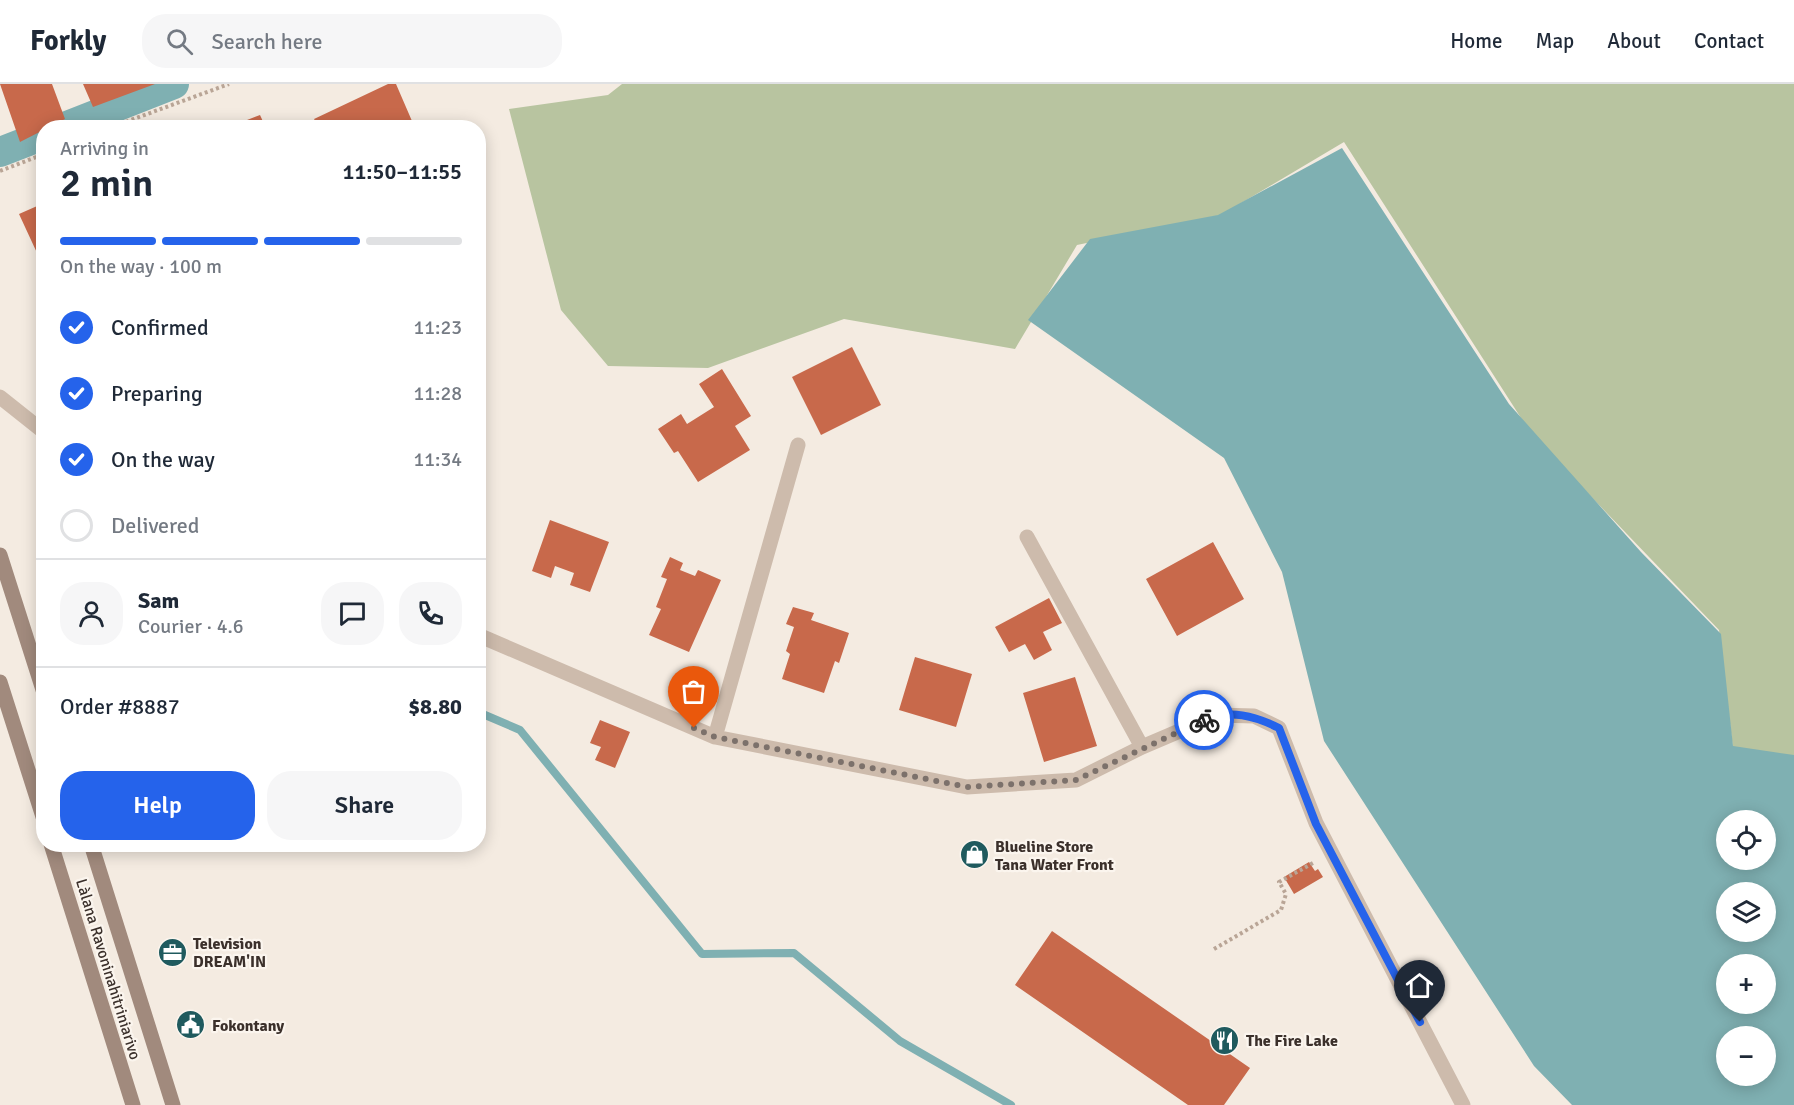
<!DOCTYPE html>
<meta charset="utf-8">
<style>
body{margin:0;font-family:Signika,sans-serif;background:#f6f6f7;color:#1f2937;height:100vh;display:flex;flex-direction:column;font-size:22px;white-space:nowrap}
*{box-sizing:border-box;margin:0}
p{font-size:20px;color:#747a83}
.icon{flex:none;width:33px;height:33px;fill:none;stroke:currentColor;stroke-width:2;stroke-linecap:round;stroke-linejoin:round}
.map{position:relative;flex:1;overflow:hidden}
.drawer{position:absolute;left:36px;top:36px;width:450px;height:732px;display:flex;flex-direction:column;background:#fff;border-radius:24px;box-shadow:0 3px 15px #0003}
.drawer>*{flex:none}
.tools{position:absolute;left:1716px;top:726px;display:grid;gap:12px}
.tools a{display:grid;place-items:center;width:60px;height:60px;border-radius:50%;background:#fff;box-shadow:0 3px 15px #0003;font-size:30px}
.pin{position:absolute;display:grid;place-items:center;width:51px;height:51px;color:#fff;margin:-62px -26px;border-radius:50% 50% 50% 0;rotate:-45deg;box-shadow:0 0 6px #0007}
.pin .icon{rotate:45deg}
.courier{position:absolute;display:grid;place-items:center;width:60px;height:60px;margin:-30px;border:4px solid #2563eb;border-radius:50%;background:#fff;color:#222;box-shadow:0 2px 8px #0007}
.summary em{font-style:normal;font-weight:600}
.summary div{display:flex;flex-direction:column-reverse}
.summary{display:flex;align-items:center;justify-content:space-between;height:102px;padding:0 24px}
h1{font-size:39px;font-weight:600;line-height:45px}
.bar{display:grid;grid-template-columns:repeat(4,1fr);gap:9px 6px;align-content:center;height:72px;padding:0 24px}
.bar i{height:8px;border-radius:4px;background:#e0e1e3}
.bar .on{background:#2563eb}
.bar p{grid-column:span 4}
.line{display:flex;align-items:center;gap:15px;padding:0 24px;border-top:2px solid #e0e1e3}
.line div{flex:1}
.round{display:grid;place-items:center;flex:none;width:63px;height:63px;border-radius:24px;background:#f6f6f7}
ol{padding:0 24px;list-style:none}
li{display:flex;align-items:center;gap:18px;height:66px}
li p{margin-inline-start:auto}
li .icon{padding:6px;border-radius:50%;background:#2563eb;color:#fff;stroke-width:4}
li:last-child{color:#747a83}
li i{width:33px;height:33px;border:3px solid #e0e1e3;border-radius:50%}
.button{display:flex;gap:12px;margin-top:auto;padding:12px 24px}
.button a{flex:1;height:69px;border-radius:24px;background:#2563eb;color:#fff;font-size:24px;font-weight:600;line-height:69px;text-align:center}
.button a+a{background:#f6f6f7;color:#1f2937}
header{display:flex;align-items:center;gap:36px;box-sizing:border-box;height:84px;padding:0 30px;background:#fff;border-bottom:2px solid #e0e1e3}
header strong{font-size:28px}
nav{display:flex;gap:33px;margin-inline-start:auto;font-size:21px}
.search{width:420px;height:54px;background:#f6f6f7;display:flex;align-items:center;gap:15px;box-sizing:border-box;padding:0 21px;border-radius:24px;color:#747a83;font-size:22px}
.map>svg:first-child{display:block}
.green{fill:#b8c4a0}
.water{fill:#7fb0b2;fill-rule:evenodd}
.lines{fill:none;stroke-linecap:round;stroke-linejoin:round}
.stream{stroke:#7fb0b2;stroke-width:8}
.canal{stroke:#7fb0b2;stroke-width:30}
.building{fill:#c8694b}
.path{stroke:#b9a596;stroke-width:4;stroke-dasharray:3 3;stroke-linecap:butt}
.minor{stroke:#cdbbac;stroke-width:15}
.secondary{stroke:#a18a7d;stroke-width:15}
.done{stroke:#7c716b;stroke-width:6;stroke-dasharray:0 10.8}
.route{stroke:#2563eb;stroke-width:8}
.labels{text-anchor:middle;stroke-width:4.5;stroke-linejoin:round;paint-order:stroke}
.poi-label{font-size:16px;font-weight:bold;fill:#3b302b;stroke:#fbf5ee;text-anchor:start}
.street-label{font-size:16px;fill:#3b302b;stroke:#fbf5ee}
</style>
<header>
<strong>Forkly</strong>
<div class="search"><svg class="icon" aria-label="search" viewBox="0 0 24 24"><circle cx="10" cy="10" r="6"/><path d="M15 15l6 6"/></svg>Search here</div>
<nav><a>Home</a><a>Map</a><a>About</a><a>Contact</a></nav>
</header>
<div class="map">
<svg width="1794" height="1021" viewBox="0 0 1794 1021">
<rect width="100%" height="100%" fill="#f4ebe1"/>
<!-- green -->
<path class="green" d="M 622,0 L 1794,0 L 1794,672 L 1733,665 L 1719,546 L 1532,351 L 1344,58 L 1221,131 L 1077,161 L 1015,265 L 844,235 L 708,284 L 608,282 L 561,226 L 509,25 L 608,11 Z"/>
<!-- water -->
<path class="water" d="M 1342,64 L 1509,320 L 1641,468 L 1721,550 L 1733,662 L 1794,671 L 1794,1021 L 1572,1021 L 1534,982 L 1324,657 L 1282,488 L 1224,374 L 1028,236 L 1090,155 L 1218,131 ZM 1726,736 L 1766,736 L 1766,776 L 1726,776 ZM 1726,808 L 1766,808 L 1766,848 L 1726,848 ZM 1726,880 L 1766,880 L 1766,920 L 1726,920 ZM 1726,952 L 1766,952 L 1766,992 L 1726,992 Z"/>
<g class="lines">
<!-- stream -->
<path class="stream" d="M 478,628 L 520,646 L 702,870 L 794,869 L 900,957 L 1011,1021"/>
<!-- canal -->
<path class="canal" d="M 62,44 L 174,0
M 0,68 L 44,51"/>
</g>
<!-- building -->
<path class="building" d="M 0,0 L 52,0 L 65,35 L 20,58 Z
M 83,0 L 155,0 L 93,23 Z
M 388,0 L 396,0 L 415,44 L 319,44 L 314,35 Z
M 260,31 L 266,44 L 229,44 L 229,43 Z
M 44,119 L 44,184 L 19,130 Z
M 852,263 L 881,321 L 821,351 L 792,293 Z
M 722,285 L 751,332 L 735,342 L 750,366 L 698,398 L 678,367 L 674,369 L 658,345 L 681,330 L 687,340 L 714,323 L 699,300 Z
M 478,411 L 484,412 L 480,442 L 478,442 Z
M 550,436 L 609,458 L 590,508 L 570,501 L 574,489 L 555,482 L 551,494 L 532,487 Z
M 1213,458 L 1244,515 L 1177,552 L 1146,495 Z
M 670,473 L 683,479 L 680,486 L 695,492 L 698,486 L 721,496 L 689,568 L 649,551 L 661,525 L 656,523 L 667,495 L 661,493 Z
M 1049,514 L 1062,539 L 1043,548 L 1052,566 L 1034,576 L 1025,560 L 1009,568 L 995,543 Z
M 793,523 L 814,529 L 811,536 L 849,549 L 839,579 L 835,577 L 824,609 L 782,595 L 790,570 L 786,567 L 794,543 L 786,540 Z
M 915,573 L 972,590 L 956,643 L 899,626 Z
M 1075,593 L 1097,662 L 1044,678 L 1023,609 Z
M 600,636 L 630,648 L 615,684 L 595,676 L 601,663 L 590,659 Z
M 1309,778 L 1315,787 L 1318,785 L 1323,793 L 1294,810 L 1284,793 Z
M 1052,847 L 1250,984 L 1224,1021 L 1188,1021 L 1015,901 Z"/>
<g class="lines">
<!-- path -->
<path class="path" d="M 109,44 L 229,0
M 0,87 L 44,70
M 1214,865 L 1281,826 L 1286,810 L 1279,798 L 1313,779"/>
<!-- minor -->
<path class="minor" d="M 0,313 L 44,348
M 1027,453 L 1142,663
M 478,551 L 715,653 L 967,703 L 1076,696 L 1142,663 L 1217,631 L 1254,632 L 1279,644 L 1316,739 L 1463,1021
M 715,653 L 798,361"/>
<!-- secondary -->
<path class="secondary" d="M 0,471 L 44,609
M 0,598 L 44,736
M 51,760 L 133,1021
M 91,760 L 173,1021"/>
</g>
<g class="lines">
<!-- done -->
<path class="done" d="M 694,644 L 715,653 L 967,703 L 1076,696 L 1204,636"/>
<!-- route -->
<path class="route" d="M 1204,636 C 1230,625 1255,632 1279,644 L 1316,740 L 1420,938"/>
</g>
<!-- icons -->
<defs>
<symbol id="shop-disc" viewBox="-11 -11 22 22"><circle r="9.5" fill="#1f5a5e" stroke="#fbf5ee"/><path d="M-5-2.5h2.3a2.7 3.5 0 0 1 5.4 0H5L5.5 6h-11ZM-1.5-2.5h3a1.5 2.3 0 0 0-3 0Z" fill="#fff"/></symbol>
<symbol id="office-disc" viewBox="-11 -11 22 22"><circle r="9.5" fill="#1f5a5e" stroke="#fbf5ee"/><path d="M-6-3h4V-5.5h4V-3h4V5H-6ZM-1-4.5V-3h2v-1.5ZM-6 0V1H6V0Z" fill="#fff"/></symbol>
<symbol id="civic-disc" viewBox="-11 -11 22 22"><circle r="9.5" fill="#1f5a5e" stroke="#fbf5ee"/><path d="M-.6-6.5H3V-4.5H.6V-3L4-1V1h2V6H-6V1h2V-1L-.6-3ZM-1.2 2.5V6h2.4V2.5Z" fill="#fff"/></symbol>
<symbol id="restaurant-disc" viewBox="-11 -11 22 22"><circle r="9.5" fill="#1f5a5e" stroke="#fbf5ee"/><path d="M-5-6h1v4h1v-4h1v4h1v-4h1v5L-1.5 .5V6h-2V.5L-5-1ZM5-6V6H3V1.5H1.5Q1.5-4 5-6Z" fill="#fff"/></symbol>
</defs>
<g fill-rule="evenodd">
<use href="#shop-disc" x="958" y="754" width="33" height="33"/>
<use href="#office-disc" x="156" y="852" width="33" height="33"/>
<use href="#civic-disc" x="174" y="924" width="33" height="33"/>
<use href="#restaurant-disc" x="1208" y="940" width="33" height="33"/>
</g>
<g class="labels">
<!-- poi labels -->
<g class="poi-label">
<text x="995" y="768">Blueline Store<tspan x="995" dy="18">Tana Water Front</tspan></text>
<text x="193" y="865">Television<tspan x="193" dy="18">DREAM'IN</tspan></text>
<text x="212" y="947">Fokontany</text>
<text x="1246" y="962">The Fire Lake</text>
</g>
<!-- street labels -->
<g class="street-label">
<text transform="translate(109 885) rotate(73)" y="6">Làlana Ravoninahitriniarivo</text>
</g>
</g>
</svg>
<div class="tools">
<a><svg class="icon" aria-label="locate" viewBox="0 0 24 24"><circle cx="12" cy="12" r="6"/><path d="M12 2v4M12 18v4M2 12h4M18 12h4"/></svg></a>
<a><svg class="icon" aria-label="layers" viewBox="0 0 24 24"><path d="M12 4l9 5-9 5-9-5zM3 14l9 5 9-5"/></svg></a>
<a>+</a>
<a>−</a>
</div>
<div class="pin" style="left:694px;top:644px;background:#ea580c"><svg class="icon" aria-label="bag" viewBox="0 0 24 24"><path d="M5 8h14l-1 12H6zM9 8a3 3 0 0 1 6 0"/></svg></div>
<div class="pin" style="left:1420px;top:938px;background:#1f2937"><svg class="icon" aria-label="home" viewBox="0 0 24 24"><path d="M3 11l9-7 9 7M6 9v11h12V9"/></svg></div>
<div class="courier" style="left:1204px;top:636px"><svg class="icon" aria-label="bike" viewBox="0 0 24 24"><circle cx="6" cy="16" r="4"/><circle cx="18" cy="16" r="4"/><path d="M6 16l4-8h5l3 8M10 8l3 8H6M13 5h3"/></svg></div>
<section class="drawer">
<div class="summary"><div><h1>2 min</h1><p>Arriving in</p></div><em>11:50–11:55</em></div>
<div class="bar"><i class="on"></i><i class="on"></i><i class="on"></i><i></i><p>On the way · 100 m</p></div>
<ol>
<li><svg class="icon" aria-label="check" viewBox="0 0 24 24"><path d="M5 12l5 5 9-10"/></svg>Confirmed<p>11:23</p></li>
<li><svg class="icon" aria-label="check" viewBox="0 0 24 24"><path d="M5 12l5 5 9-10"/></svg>Preparing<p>11:28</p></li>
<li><svg class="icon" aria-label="check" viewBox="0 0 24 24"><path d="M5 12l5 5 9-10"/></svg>On the way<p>11:34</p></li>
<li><i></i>Delivered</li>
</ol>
<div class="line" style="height:108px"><a class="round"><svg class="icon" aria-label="person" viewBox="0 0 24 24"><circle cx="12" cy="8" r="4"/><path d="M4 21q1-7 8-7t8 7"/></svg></a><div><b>Sam</b><p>Courier · 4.6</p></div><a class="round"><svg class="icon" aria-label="chat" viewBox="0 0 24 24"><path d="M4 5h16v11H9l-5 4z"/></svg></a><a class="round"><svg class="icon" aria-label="phone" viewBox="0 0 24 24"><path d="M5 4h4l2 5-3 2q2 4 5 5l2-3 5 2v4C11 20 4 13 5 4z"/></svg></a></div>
<div class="line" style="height:78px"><div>Order #8887</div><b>$8.80</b></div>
<div class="button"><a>Help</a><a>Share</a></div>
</section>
</div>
